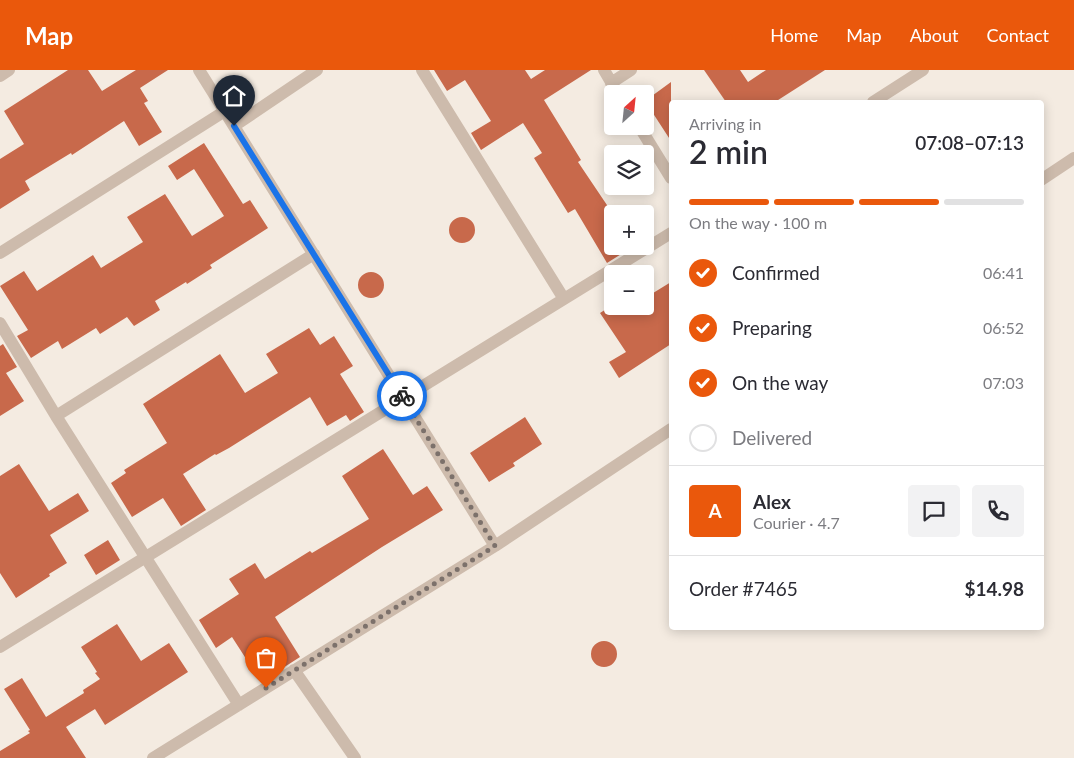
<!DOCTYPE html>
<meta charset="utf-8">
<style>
body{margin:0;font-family:Lato,sans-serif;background:#f2f2f3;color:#2b2b33;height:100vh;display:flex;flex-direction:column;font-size:19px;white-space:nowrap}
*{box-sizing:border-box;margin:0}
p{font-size:16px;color:#7c7c81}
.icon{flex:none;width:28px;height:28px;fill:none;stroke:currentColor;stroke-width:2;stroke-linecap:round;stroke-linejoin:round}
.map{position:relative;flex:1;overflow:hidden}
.panel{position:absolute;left:669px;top:30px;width:375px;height:530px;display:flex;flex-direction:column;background:#fff;border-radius:5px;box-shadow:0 2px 12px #0003}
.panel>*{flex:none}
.needle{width:32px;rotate:27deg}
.fabs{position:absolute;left:604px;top:15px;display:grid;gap:10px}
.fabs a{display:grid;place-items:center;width:50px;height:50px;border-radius:5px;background:#fff;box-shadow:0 2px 12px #0003;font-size:25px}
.pin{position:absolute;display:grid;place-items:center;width:42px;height:42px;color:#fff;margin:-51px -21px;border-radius:50% 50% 50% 0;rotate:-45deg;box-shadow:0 0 5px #0007}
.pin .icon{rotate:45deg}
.courier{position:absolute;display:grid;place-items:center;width:50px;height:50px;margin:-25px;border:4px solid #1a73e8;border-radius:50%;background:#fff;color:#222;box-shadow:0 1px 6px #0007}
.headline em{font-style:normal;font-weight:600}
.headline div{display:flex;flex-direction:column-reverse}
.headline{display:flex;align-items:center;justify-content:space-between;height:85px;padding:0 20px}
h1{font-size:32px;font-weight:600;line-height:38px}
.bar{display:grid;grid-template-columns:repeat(4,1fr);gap:8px 5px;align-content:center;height:60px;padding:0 20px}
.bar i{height:6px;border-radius:4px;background:#e1e1e2}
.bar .selected{background:#ea580c}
.bar p{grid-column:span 4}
.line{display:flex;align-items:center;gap:12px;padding:0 20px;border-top:1px solid #e1e1e2}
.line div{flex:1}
.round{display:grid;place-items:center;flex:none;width:52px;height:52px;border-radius:5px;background:#f2f2f3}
ol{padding:0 20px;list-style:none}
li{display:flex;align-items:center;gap:15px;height:55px}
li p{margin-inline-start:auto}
li .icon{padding:5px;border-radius:50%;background:#ea580c;color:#fff;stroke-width:4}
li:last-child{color:#7c7c81}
li i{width:28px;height:28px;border:2px solid #e1e1e2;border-radius:50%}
header{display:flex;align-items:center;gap:30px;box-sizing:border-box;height:70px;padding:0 25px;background:#ea580c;color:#fff}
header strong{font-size:24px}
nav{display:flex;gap:28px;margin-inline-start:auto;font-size:18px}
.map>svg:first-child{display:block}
.building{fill:#c8694b}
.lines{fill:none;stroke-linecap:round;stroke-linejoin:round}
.street{stroke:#cdbbac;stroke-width:12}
.done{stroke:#7c716b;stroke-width:5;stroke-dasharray:0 9}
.route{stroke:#1a73e8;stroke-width:6}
</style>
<header>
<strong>Map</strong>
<nav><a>Home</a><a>Map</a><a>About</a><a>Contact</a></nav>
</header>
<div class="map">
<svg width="1074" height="688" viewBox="0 0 1074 688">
<rect width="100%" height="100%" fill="#f4ebe1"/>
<!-- building -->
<path class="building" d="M 68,0 L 88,0 L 102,21 L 136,0 L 168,0 L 140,18 L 148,31 L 144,33 L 162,62 L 139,76 L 124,51 L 72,85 L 71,83 L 25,111 L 30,120 L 0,139 L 0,89 L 24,74 L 4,41 Z
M 434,0 L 525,0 L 531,9 L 545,0 L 591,0 L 544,30 L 581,90 L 578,92 L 613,144 L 612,176 L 634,176 L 607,193 L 575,139 L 568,143 L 534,88 L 542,83 L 523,53 L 481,80 L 471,63 L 491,51 L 465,10 L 447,21 Z
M 704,0 L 740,0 L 748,12 L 766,0 L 825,0 L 775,32 L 726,32 Z
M 671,12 L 671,71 L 645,31 Z
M 204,73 L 243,134 L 250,130 L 268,158 L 210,195 L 212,198 L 187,214 L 186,212 L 155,231 L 160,240 L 134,256 L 127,247 L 100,264 L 96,258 L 62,279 L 58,271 L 31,288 L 17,266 L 28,260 L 0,216 L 24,201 L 37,221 L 93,185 L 101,198 L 143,172 L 127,147 L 165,124 L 192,166 L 224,146 L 194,99 L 177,110 L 168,96 Z
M449 160a13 13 0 1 1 26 0a13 13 0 1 1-26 0Z
M358 215a13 13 0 1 1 26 0a13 13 0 1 1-26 0Z
M 671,212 L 671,274 L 619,308 L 609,292 L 626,282 L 600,243 L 611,236 L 645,236 L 645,228 Z
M 309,258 L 320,275 L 334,266 L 353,296 L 340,304 L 364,342 L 350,351 L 346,345 L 327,356 L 310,327 L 229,378 L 216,385 L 215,384 L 183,404 L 206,440 L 181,456 L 163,428 L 132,447 L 111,413 L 126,403 L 124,400 L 167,373 L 143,334 L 220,284 L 245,323 L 278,303 L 266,284 Z
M 3,274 L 17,297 L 6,303 L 24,331 L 0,346 L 0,276 Z
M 525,347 L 542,374 L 513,393 L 515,396 L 489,412 L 470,383 Z
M 383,379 L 413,425 L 427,416 L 443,440 L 382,477 L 275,547 L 300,587 L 261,612 L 232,567 L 216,578 L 199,550 L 239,524 L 229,509 L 255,493 L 265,509 L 310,481 L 312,483 L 369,449 L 342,406 Z
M 19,394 L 49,441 L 78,423 L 89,441 L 50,465 L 67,493 L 49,504 L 50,506 L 16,528 L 0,503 L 0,406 Z
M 108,470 L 120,490 L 96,505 L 84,485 Z
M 117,554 L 141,591 L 169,573 L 188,602 L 105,655 L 95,639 L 66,657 L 86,688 L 0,688 L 0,681 L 30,663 L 28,661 L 30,660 L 4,619 L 22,608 L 46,647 L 84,623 L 83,620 L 100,609 L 95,603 L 97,602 L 81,577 Z
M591 584a13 13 0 1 1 26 0a13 13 0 1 1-26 0Z"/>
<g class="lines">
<!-- street -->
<path class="street" d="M 199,0 L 495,476
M 422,0 L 564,229
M 604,0 L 618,24
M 0,6 L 9,0
M 611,13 L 631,0
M 873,32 L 923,0
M 234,56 L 317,0
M 639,56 L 671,108
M 1041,110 L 1074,88
M 0,183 L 225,41
M 0,253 L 56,346 L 239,635
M 56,346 L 314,184
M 0,577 L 671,163
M 294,600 L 355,688
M 153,688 L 495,476 L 671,359"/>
</g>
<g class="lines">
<!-- done -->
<path class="done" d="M 266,618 L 495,476 L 402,326"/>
<!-- route -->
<path class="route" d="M 234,56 L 402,326"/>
</g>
</svg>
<div class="fabs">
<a><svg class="needle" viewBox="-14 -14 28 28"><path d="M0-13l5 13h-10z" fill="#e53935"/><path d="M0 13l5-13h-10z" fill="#7c7c81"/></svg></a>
<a><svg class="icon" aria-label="layers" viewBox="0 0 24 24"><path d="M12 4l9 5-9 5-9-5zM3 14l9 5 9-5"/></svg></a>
<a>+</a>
<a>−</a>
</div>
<div class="pin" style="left:266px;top:618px;background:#ea580c"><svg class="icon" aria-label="bag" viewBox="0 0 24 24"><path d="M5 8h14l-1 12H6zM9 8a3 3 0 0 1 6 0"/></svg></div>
<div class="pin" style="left:234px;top:56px;background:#1f2937"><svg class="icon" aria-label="home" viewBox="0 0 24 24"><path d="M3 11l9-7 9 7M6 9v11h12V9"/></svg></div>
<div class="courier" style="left:402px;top:326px"><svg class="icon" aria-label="bike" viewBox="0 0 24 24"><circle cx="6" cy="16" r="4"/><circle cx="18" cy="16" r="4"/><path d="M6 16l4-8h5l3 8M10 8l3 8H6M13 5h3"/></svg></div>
<section class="panel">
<div class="headline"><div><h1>2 min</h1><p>Arriving in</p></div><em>07:08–07:13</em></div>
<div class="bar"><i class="selected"></i><i class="selected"></i><i class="selected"></i><i></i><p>On the way · 100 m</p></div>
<ol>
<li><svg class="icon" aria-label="check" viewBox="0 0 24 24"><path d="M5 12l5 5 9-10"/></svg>Confirmed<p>06:41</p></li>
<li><svg class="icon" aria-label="check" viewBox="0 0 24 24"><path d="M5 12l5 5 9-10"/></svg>Preparing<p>06:52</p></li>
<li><svg class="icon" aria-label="check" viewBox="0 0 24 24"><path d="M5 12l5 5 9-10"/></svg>On the way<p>07:03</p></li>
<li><i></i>Delivered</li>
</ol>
<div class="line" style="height:90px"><b class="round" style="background:#ea580c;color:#fff">A</b><div><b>Alex</b><p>Courier · 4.7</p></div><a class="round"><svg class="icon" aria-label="chat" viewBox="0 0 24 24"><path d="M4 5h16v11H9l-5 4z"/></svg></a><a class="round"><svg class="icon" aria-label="phone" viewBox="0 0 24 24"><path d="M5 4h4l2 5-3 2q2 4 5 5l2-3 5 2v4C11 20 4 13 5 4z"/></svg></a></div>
<div class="line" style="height:65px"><div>Order #7465</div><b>$14.98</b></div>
</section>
</div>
